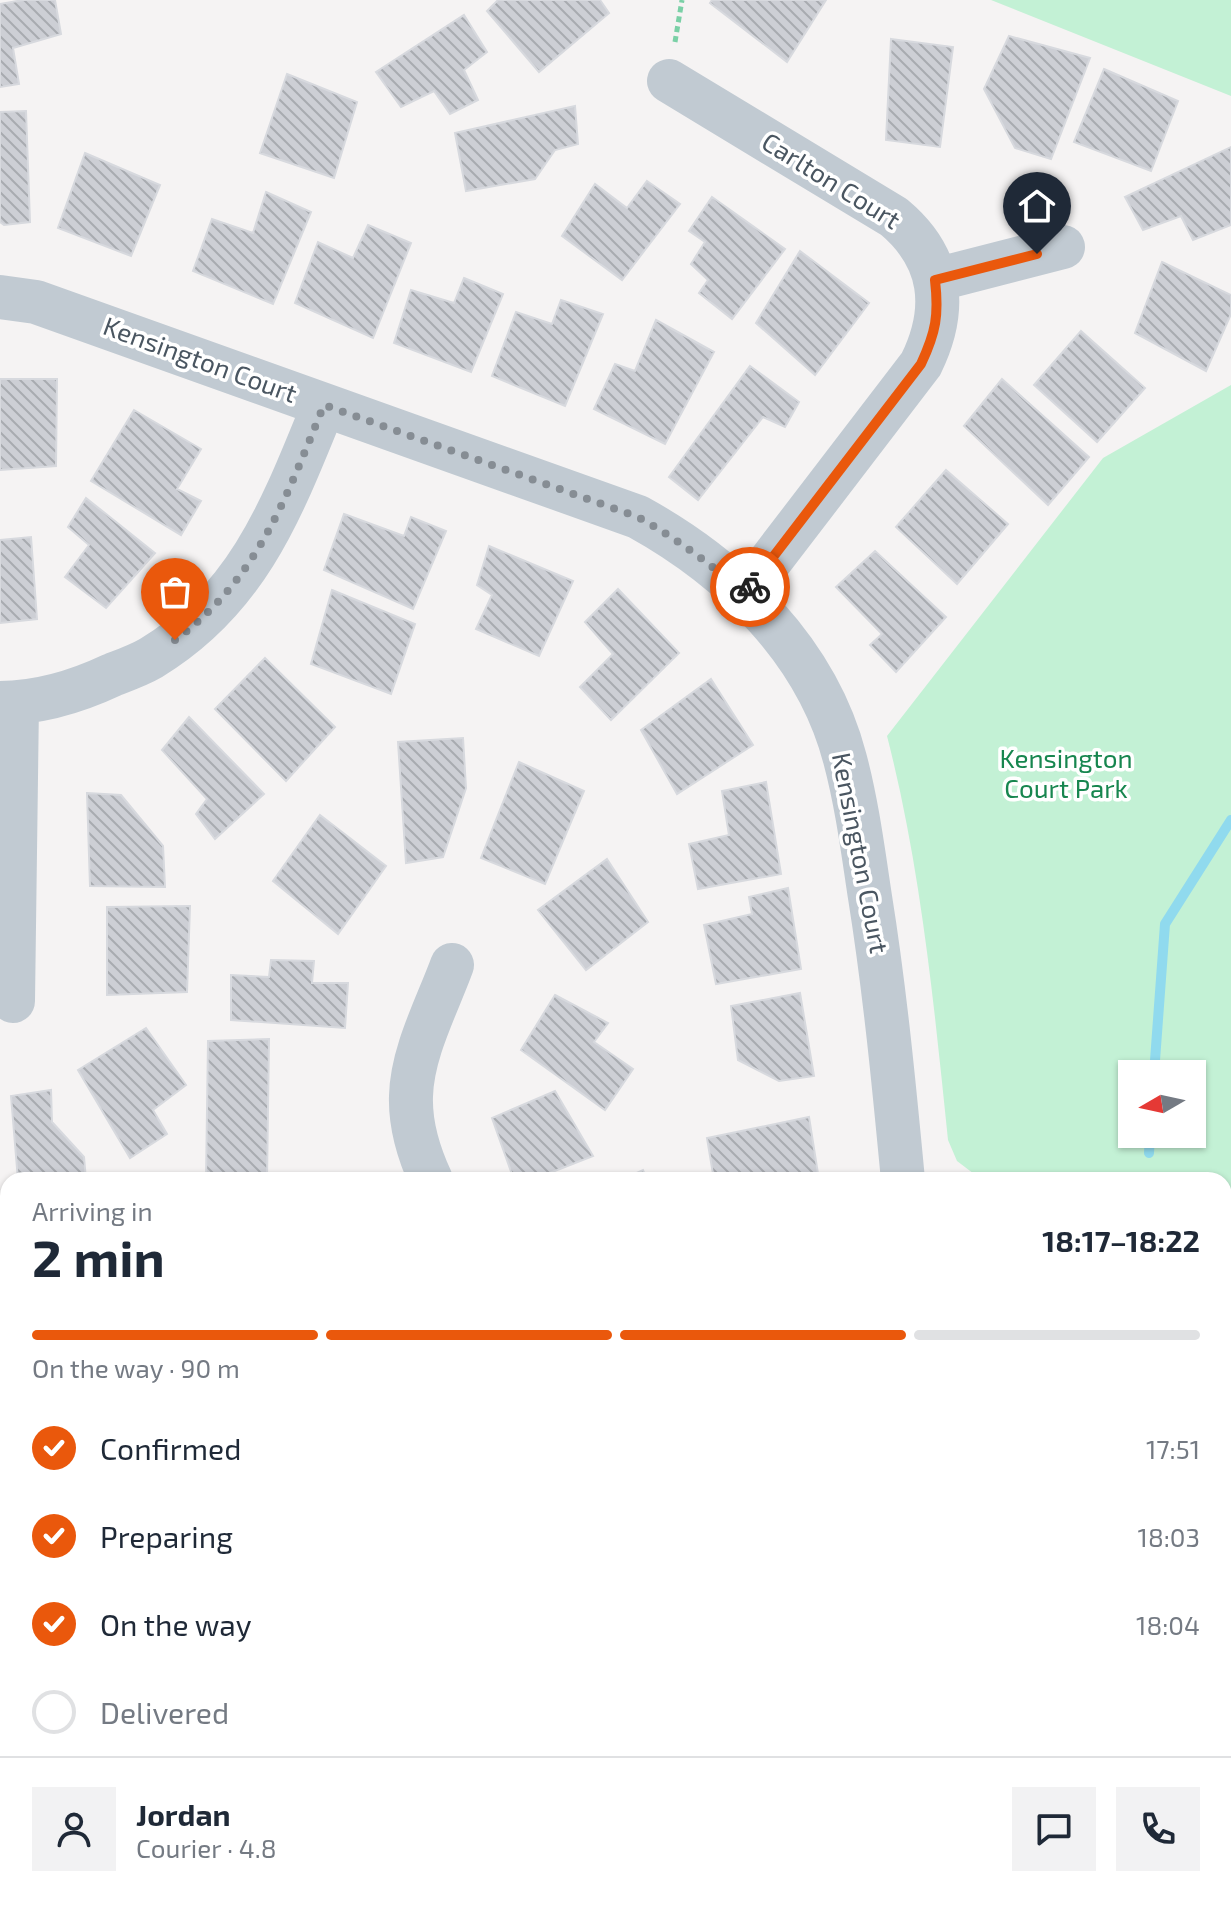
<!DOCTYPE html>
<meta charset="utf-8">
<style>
body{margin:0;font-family:"Exo 2",sans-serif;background:#f2f2f3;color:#1f2937;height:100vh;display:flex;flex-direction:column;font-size:30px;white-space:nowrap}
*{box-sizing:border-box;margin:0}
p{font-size:26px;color:#747a83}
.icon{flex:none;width:44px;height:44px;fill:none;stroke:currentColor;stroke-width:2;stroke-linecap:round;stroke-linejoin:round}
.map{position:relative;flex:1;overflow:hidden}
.drawer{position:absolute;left:0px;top:1172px;width:1232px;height:744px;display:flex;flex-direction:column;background:#fff;border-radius:24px 24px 0 0;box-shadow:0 2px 6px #0004}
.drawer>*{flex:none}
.needle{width:52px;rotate:261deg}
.fabs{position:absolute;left:1118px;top:1060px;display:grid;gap:16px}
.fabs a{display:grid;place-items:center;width:88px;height:88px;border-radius:0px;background:#fff;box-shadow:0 2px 6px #0004;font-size:40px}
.pin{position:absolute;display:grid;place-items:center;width:68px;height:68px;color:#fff;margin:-82px -34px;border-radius:50% 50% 50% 0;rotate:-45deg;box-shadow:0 0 8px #0007}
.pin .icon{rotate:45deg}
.courier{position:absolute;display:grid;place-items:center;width:80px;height:80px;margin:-40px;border:6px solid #ea580c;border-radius:50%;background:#fff;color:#222;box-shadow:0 2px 10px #0007}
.overview em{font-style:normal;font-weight:700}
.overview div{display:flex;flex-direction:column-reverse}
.overview{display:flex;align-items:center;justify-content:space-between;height:136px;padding:0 32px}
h1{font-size:52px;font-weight:700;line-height:60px}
.bar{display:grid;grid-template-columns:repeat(4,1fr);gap:12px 8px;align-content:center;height:96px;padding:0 32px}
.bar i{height:10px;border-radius:6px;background:#e0e1e3}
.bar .on{background:#ea580c}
.bar p{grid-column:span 4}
.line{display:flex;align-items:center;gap:20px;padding:0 32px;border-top:2px solid #e0e1e3}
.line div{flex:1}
.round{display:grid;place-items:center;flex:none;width:84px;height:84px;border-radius:0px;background:#f2f2f3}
ol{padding:0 32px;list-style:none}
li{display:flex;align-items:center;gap:24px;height:88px}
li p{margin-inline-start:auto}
li .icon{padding:8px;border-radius:50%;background:#ea580c;color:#fff;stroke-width:4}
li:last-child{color:#747a83}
li i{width:44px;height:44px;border:4px solid #e0e1e3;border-radius:50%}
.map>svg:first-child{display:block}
.park{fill:#c3f1d5;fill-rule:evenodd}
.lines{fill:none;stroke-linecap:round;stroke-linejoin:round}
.stream{stroke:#90daee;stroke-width:10}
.building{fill:url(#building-back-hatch);stroke:#d7d9de;stroke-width:2}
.path{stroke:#7ad0a6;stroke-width:5;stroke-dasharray:6 4;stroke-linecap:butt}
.minor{stroke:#c1cad2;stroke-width:44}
.done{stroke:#868d94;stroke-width:8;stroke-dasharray:0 14.4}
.route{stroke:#ea580c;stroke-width:10}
.labels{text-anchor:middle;stroke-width:7;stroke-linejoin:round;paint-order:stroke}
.street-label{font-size:26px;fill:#4a5661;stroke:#fff}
.park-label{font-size:26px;fill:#17864f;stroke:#fff}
</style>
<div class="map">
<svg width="1231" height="1916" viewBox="0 0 1231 1916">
<defs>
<pattern id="building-back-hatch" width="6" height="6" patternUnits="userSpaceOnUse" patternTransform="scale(2)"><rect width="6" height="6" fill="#cdcfd5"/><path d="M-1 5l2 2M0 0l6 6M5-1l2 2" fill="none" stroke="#a8abb0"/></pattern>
</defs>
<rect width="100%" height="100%" fill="#f5f3f3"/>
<!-- park -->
<path class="park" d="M 991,0 L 1231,0 L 1231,96 Z
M 1231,385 L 1231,1230 L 1224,1226 L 1224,1180 L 982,1180 L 957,1161 L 948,1140 C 934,1005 921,868 887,736 L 1103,458 ZM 1192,1074 L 1192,1134 L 1132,1134 L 1132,1074 Z
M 1224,1359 L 1231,1363 L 1231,1435 L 1224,1446 Z
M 855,1908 L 1073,1908 L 1073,1916 L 856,1916 Z"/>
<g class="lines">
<!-- stream -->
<path class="stream" d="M 1154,1074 L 1165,924 L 1231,820
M 1149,1153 L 1150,1134
M 972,1908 L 972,1916"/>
</g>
<!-- building -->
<path class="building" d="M 23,0 L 55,0 L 61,34 L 13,48 L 19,84 L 0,87 L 0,4 Z
M 498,0 L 600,0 L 609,13 L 539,72 L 487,11 Z
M 712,0 L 826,0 L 787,62 L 710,3 Z
M 464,15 L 487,52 L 464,70 L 478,100 L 450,114 L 434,91 L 401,107 L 376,72 Z
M 1009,36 L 1090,58 L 1051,159 L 1015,148 L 984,89 Z
M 891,39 L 953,47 L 940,147 L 886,140 Z
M 1104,69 L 1178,101 L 1151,171 L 1074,142 Z
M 287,74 L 357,102 L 334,178 L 260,153 Z
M 575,106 L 578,144 L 555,150 L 535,179 L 466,191 L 455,133 Z
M 26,111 L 30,222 L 4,225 L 0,222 L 0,112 Z
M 1231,147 L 1231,225 L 1193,240 L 1181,216 L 1143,230 L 1125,197 Z
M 85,153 L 160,185 L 131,256 L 58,228 Z
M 647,181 L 680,204 L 622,280 L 562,236 L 595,184 L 627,208 Z
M 266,192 L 311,212 L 273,304 L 193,271 L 212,219 L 253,233 Z
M 712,197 L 785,249 L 732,319 L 699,293 L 708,280 L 691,264 L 705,242 L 689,231 Z
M 368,225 L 411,243 L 373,338 L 295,303 L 318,242 L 353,258 Z
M 800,251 L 869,303 L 815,375 L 756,323 Z
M 1162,262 L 1231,295 L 1231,314 L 1206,371 L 1135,333 Z
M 464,278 L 503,294 L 471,372 L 394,343 L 411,290 L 454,303 Z
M 561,300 L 603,314 L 565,406 L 492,376 L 516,312 L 552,324 Z
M 656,320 L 714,352 L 665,444 L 594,409 L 615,364 L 635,371 Z
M 1081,331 L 1145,388 L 1097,442 L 1034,385 Z
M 750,366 L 799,402 L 785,427 L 763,417 L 698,500 L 669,477 Z
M 0,379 L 57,379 L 56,466 L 0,470 Z
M 1002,379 L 1089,457 L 1048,505 L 964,426 Z
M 134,410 L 201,449 L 177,489 L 201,501 L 181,535 L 91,481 Z
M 946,470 L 1008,524 L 957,584 L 896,527 Z
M 86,498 L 155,553 L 106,608 L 65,577 L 89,545 L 68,527 Z
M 344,514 L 404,536 L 411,517 L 446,531 L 413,609 L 324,570 Z
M 31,537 L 37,619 L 0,623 L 0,540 Z
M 489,546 L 573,581 L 539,656 L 476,629 L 492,595 L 477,585 Z
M 875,551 L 946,617 L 896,672 L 870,645 L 882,634 L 836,587 Z
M 618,589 L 679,653 L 611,720 L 580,687 L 613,654 L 585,622 Z
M 332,590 L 415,624 L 391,694 L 311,664 Z
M 265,658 L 335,727 L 286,781 L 215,709 Z
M 711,679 L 753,745 L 677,794 L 641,730 Z
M 189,717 L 264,794 L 215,839 L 196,814 L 207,799 L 162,750 Z
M 463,738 L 466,788 L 443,857 L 406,863 L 398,742 Z
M 519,762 L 584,791 L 545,884 L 481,858 Z
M 766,782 L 781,874 L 698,889 L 689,844 L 729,835 L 722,791 Z
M 87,793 L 121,795 L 163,846 L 165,887 L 90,886 Z
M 320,815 L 386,866 L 338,934 L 273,881 Z
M 607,859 L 648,922 L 586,970 L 538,910 Z
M 788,888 L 801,969 L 716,984 L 704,925 L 752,914 L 749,897 Z
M 190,906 L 187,992 L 107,995 L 107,907 Z
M 271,960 L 314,961 L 312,983 L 348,983 L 345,1028 L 231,1020 L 231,975 L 269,977 Z
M 800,993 L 814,1076 L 779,1081 L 738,1060 L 731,1006 Z
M 555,995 L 608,1023 L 594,1042 L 633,1069 L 605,1110 L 521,1050 Z
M 146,1028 L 186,1085 L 153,1110 L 167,1134 L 130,1158 L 78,1070 Z
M 269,1039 L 267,1180 L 206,1180 L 208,1041 Z
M 51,1090 L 52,1122 L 84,1157 L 86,1180 L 18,1180 L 11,1096 Z
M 555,1091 L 593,1156 L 532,1180 L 514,1180 L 492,1118 Z
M 809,1117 L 819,1180 L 714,1180 L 707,1138 Z
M 643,1170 L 647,1180 L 621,1180 Z
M 8,1263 L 8,1363 L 0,1361 L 0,1297 Z
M 8,1600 L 8,1647 L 0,1645 Z
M 0,1674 L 8,1675 L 8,1743 L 0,1742 Z
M 1231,1850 L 1231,1916 L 1215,1916 L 1215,1908 L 1224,1908 L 1224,1851 Z
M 83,1908 L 182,1908 L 182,1916 L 83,1916 Z
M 741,1908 L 842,1908 L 842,1914 L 848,1916 L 739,1916 Z
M 1114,1908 L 1198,1908 L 1198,1916 L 1115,1916 Z"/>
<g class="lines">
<!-- path -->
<path class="path" d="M 675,42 L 682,0
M 1224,1345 L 1231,1349
M 0,1405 L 8,1407
M 1224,1420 L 1231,1410
M 1030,1916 L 1031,1908"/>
<!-- minor -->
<path class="minor" d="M 669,81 L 894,217 C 943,258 948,309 921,364 L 745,594
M 935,280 L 1063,247
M 0,297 L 36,302 L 638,517 C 732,569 817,651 845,759 C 857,804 863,851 870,897 C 885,991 894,1085 903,1180
M 0,703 C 38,703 78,691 112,675 C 125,670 139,665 151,658 C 250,598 283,505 324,405
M 13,1001 L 17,703
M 431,1180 C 419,1154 410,1125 411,1096 C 412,1052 437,1006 452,965
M 1224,1294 L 1231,1298
M 0,1451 L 8,1453
M 278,1908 L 281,1916
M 639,1908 L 647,1916
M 357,1916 L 376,1908"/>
</g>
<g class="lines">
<!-- done -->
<path class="done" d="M 175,640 C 259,578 286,497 324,405 L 638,517 C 677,539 711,564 745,594 L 750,587"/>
<!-- route -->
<path class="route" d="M 750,587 L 921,364 C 936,332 939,315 935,280 L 1037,254"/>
</g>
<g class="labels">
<!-- street labels -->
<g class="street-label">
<text transform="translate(831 181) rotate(32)" y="9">Carlton Court</text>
<text transform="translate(200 360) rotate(20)" y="9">Kensington Court</text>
<text transform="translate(860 853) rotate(79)" y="9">Kensington Court</text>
</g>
<!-- park labels -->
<g class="park-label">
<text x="1066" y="768">Kensington<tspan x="1066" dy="30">Court Park</tspan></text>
</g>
</g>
</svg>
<div class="fabs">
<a><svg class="needle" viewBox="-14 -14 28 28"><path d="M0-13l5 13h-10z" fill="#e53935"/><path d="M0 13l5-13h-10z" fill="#747a83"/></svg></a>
</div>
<div class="pin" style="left:175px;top:640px;background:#ea580c"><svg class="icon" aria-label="bag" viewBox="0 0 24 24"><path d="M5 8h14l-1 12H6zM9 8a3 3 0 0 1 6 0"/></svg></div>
<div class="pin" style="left:1037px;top:254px;background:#1f2937"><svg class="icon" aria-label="home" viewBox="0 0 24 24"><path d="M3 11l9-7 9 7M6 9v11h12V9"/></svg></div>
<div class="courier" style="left:750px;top:587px"><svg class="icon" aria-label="bike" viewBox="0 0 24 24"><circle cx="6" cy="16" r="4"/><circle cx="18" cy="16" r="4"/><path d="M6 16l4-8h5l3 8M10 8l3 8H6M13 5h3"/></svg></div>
<section class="drawer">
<div class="overview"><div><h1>2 min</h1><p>Arriving in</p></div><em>18:17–18:22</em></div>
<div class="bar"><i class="on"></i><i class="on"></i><i class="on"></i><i></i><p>On the way · 90 m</p></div>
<ol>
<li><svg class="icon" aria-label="check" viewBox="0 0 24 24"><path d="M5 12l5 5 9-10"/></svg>Confirmed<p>17:51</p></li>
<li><svg class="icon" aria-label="check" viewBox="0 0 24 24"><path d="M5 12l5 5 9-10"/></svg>Preparing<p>18:03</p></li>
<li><svg class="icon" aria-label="check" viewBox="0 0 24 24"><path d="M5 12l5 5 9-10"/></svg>On the way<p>18:04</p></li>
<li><i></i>Delivered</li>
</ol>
<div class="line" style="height:144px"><a class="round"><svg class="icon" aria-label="person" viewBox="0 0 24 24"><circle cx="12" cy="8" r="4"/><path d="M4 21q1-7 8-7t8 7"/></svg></a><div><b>Jordan</b><p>Courier · 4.8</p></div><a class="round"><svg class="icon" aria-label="chat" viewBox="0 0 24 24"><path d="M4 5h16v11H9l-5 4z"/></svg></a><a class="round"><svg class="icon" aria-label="phone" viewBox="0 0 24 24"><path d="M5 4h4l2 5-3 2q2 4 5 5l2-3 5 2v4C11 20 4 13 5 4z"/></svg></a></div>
</section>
</div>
